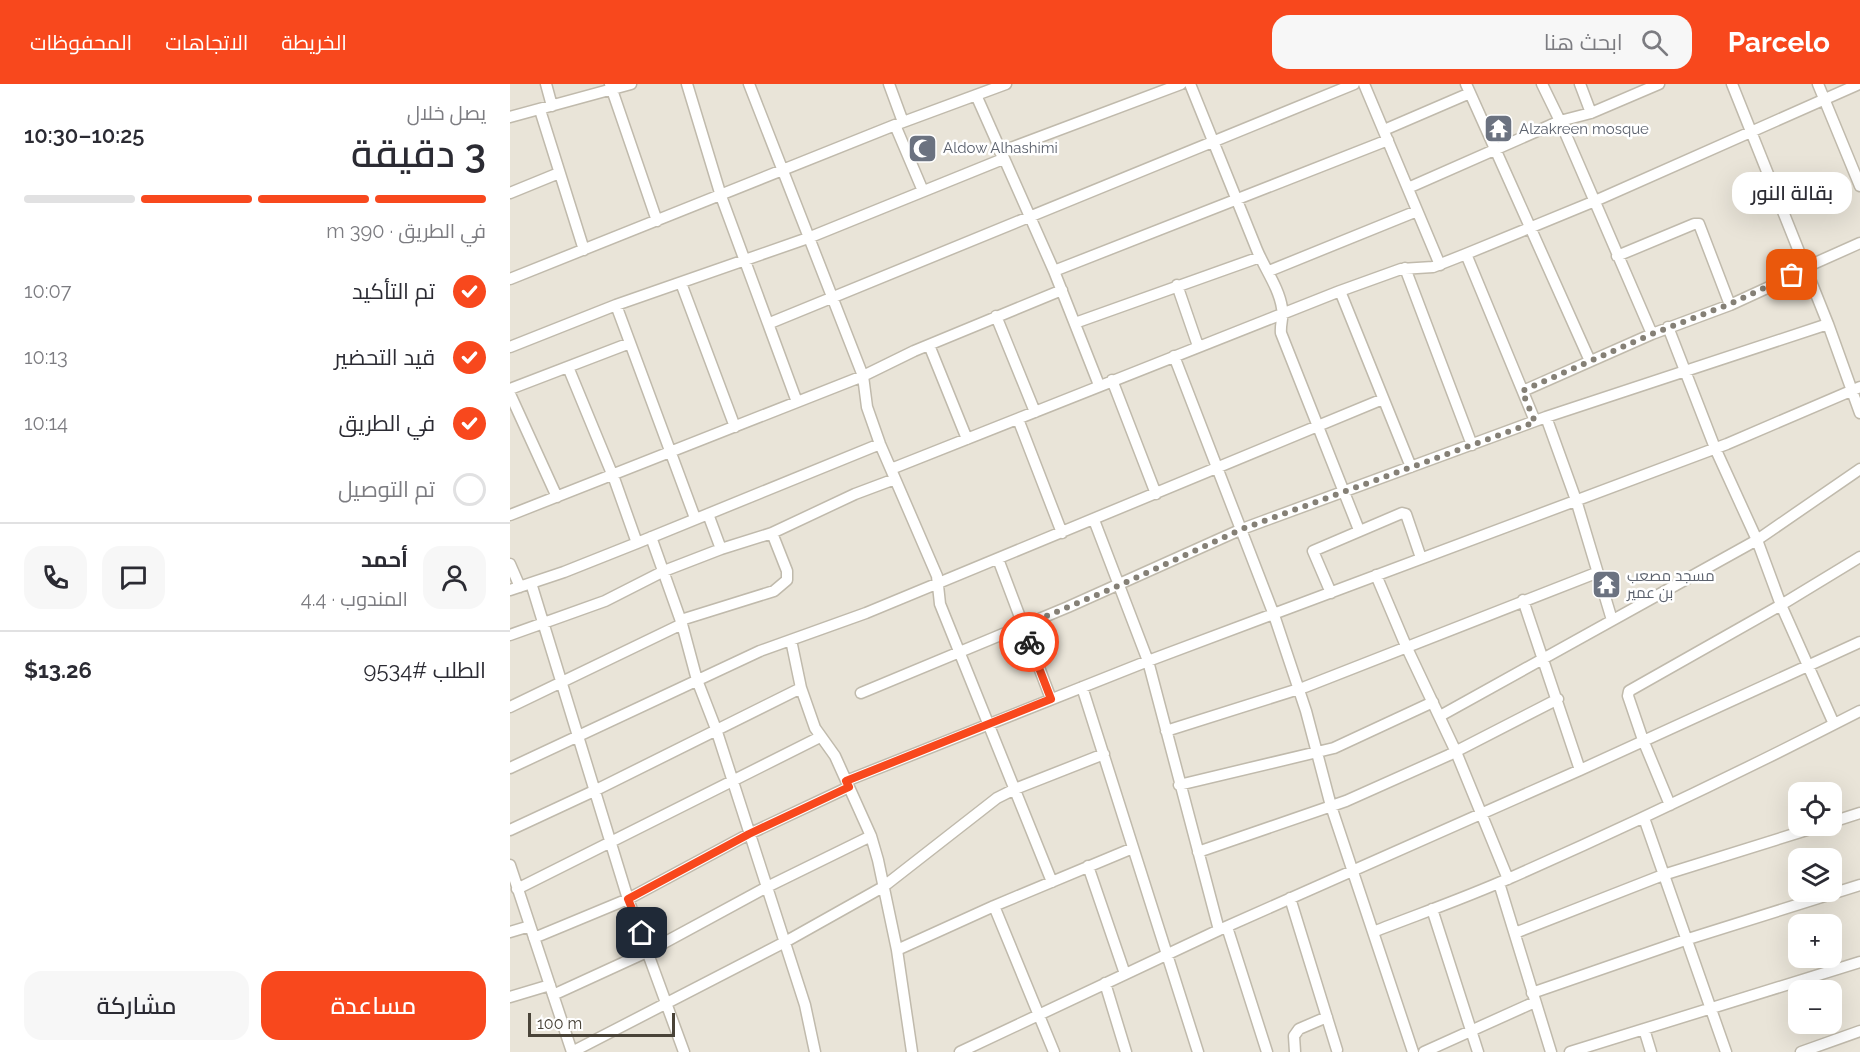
<!DOCTYPE html>
<html lang="ar">
<meta charset="utf-8">
<style>
body{margin:0;font-family:Raleway,Cairo,sans-serif;background:#f7f7f7;color:#2b2b33;direction:rtl;height:100vh;display:flex;flex-direction:column;font-size:22px;white-space:nowrap}
*{box-sizing:border-box;margin:0}
p{font-size:20px;color:#7c7c81}
.icon{flex:none;width:33px;height:33px;fill:none;stroke:currentColor;stroke-width:2;stroke-linecap:round;stroke-linejoin:round}
.map{position:relative;flex:1;overflow:hidden;direction:ltr}
.panel{display:flex;flex-direction:column;background:#fff;width:510px}
.panel>*{flex:none}
.fabs{position:absolute;left:1278px;top:698px;display:grid;gap:12px}
.fabs a{display:grid;place-items:center;width:54px;height:54px;border-radius:12px;background:#fff;box-shadow:0 6px 24px #0002;font-size:30px}
.scale{position:absolute;left:18px;bottom:15px;width:147px;box-sizing:border-box;padding-left:6px;border:3px solid #494338;border-top:0;font-size:16px;line-height:21px;white-space:nowrap;color:#494338;-webkit-text-stroke:4px #fff;paint-order:stroke}
.pin{position:absolute;display:grid;place-items:center;width:51px;height:51px;color:#fff;margin:-26px;border-radius:12px;box-shadow:0 3px 9px #0006}
.courier{position:absolute;display:grid;place-items:center;width:60px;height:60px;margin:-30px;border:4px solid #f8481d;border-radius:50%;background:#fff;color:#222;box-shadow:0 2px 8px #0007}
.bubble{position:absolute;height:42px;border-radius:18px;background:#fff;box-shadow:0 6px 24px #0002;font-size:20px;font-weight:600;line-height:42px;text-align:center;direction:rtl}
.headline em{font-style:normal;font-weight:600}
.headline div{display:flex;flex-direction:column-reverse}
.headline{display:flex;align-items:center;justify-content:space-between;height:102px;padding:0 24px}
h1{font-size:39px;font-weight:600;line-height:45px}
.bar{display:grid;grid-template-columns:repeat(4,1fr);gap:9px 6px;align-content:center;height:72px;padding:0 24px}
.bar i{height:8px;border-radius:4px;background:#e1e1e2}
.bar .current{background:#f8481d}
.bar p{grid-column:span 4}
.line{display:flex;align-items:center;gap:15px;padding:0 24px;border-top:2px solid #e1e1e2}
.line div{flex:1}
.round{display:grid;place-items:center;flex:none;width:63px;height:63px;border-radius:18px;background:#f7f7f7}
ol{padding:0 24px;list-style:none}
li{display:flex;align-items:center;gap:18px;height:66px}
li p{margin-inline-start:auto}
li .icon{padding:6px;border-radius:50%;background:#f8481d;color:#fff;stroke-width:4}
li:last-child{color:#7c7c81}
li i{width:33px;height:33px;border:3px solid #e1e1e2;border-radius:50%}
.cta{display:flex;gap:12px;margin-top:auto;padding:12px 24px}
.cta a{flex:1;height:69px;border-radius:18px;background:#f8481d;color:#fff;font-size:24px;font-weight:600;line-height:69px;text-align:center}
.cta a+a{background:#f7f7f7;color:#2b2b33}
header{display:flex;align-items:center;gap:36px;box-sizing:border-box;height:84px;padding:0 30px;background:#f8481d;color:#fff}
header strong{font-size:28px}
nav{display:flex;gap:33px;margin-inline-start:auto;font-size:21px}
.search{width:420px;height:54px;background:#f7f7f7;display:flex;align-items:center;gap:15px;box-sizing:border-box;padding:0 21px;border-radius:18px;color:#7c7c81;font-size:22px}
main{display:flex;flex:1;min-height:0}
.map>svg:first-child{display:block}
.residential{fill:#e9e4d8;fill-rule:evenodd}
.lines{fill:none;stroke-linecap:round;stroke-linejoin:round}
.minor-casing{stroke:#c0baac;stroke-width:13}
.minor{stroke:#fff;stroke-width:10}
.done{stroke:#858076;stroke-width:6;stroke-dasharray:0 10.8}
.route{stroke:#f8481d;stroke-width:8}
.labels{text-anchor:middle;stroke-width:5;stroke-linejoin:round;paint-order:stroke}
.worship-label{font-size:15px;fill:#5b616d;stroke:#fff;text-anchor:start}
</style>
<header>
<strong>Parcelo</strong>
<div class="search"><svg class="icon" aria-label="search" viewBox="0 0 24 24"><circle cx="10" cy="10" r="6"/><path d="M15 15l6 6"/></svg>ابحث هنا</div>
<nav><a>الخريطة</a><a>الاتجاهات</a><a>المحفوظات</a></nav>
</header>
<main>
<div class="map">
<svg width="1350" height="968" viewBox="0 0 1350 968">
<rect width="100%" height="100%" fill="#f5f2ea"/>
<!-- residential -->
<path class="residential" d="M 0,0 L 1350,0 L 1350,968 L 0,968 ZM 1288,708 L 1322,708 L 1322,741 L 1288,741 ZM 1288,774 L 1322,774 L 1322,807 L 1288,807 ZM 1288,840 L 1322,840 L 1322,873 L 1288,873 ZM 1288,906 L 1322,906 L 1322,939 L 1288,939 Z"/>
<g class="lines">
<defs>
<path id="minor" d="M 36,0 L 42,22
M 100,0 L 147,137
M 177,0 L 211,112 L 287,318
M 239,0 L 353,292 L 357,323 L 370,360 L 427,492 L 430,520 L 542,798
M 379,0 L 393,38
M 680,0 L 747,166 C 755,185 769,204 772,224 C 774,232 770,240 771,249 L 849,446
M 854,0 L 930,181
M 956,0 L 1080,277
M 1032,0 L 1050,37 L 1142,250
M 1070,0 L 1081,29
M 1222,0 L 1318,240 L 1350,329
M 1308,0 L 1350,102
M 466,11 L 544,187 L 589,301
M 30,26 L 74,166
M 0,33 L 121,0
M 385,41 L 413,107
M 874,46 L 960,9
M 490,68 L 671,0
M 898,104 L 1050,37 L 1081,29 L 1149,0
M 0,109 L 49,89
M 956,170 L 1025,337
M 1107,172 L 1184,140 L 1189,140 L 1220,221
M 895,184 L 962,361
M 544,187 L 878,56
M 759,187 L 907,127
M 0,195 L 385,41 L 496,0
M 171,199 L 225,343
M 667,201 L 688,262
M 830,207 L 901,383
M 106,221 L 185,434
M 486,232 L 525,328
M 260,239 L 844,0
M 565,239 L 750,173
M 1158,243 L 1205,364 L 1247,456 L 1271,521 L 1324,640
M 419,261 L 457,355
M 0,263 L 106,221 L 298,154 L 493,75
M 664,272 L 764,531 L 796,627 L 821,722 L 903,968
M 58,283 L 105,397 L 127,459
M 602,296 L 646,410
M 0,305 L 120,259
M 1013,307 L 1142,250 L 1220,221 L 1270,198 L 1294,184 L 1350,159
M 0,310 L 47,413
M 1036,333 L 1066,416 L 1102,536
M 508,335 L 552,449
M 381,385 L 830,207 L 891,185 L 923,183 L 956,170 L 1085,117 L 1349,0
M 198,430 L 211,465
M 0,431 L 353,292 L 404,267 L 552,206
M 584,436 L 638,577 L 709,846
M 141,453 L 172,540 L 187,596 L 206,645 L 295,921 L 305,968
M 488,475 L 541,615
M 0,480 L 10,503
M 866,491 L 896,562 L 946,668 L 998,795
M 21,499 L 118,815 L 174,968
M 0,506 L 54,488 L 127,459 L 370,360
M 821,509 L 803,467 L 892,429 L 896,430 L 911,474
M 1013,516 L 1070,686
M 171,536 L 264,507 L 277,496 L 277,487 L 262,449
M 0,551 L 95,517 L 154,487 L 211,465 L 262,449 L 345,410 L 385,395
M 281,556 L 291,604 L 305,644 L 325,672 L 361,752 L 368,776 L 387,866 L 402,968
M 572,603 L 688,968
M 351,609 L 558,523 L 732,445 L 1036,333 L 1318,240
M 0,623 L 172,540
M 930,632 L 1247,456 L 1350,385
M 656,647 L 795,603 L 1086,489
M 0,684 L 250,567 L 356,529 L 873,315
M 336,697 L 638,577 L 1217,360 L 1350,303
M 669,701 L 824,664 L 923,618
M 1160,721 L 1133,656 L 1118,612 L 1119,607 L 1271,521 L 1350,473
M 1134,734 L 1216,968
M 1322,738 L 1350,729
M 0,746 L 86,706 L 291,604
M 688,768 L 836,717 L 939,671 L 1048,615
M 0,781 L 62,968
M 578,782 L 615,890
M 989,799 L 1041,968
M 7,805 L 310,653
M 780,814 L 827,966
M 484,822 L 544,968
M 922,825 L 968,968
M 717,843 L 757,968
M 0,848 L 20,842
M 863,848 C 909,830 955,814 1000,794 C 1118,742 1235,686 1350,627
M 1005,849 L 1153,791 L 1313,741
M 24,854 L 118,815 L 239,750 L 339,703
M 387,866 L 484,822 L 623,764
M 595,899 L 616,968
M 1022,909 L 1175,856 L 1350,801
M 43,911 L 139,867 L 257,803 L 361,752
M 0,913 L 40,901
M 1134,945 L 1141,968
M 62,968 L 275,858 L 373,803 L 487,714 L 505,705 L 594,670
M 450,968 L 709,846 L 1070,686 L 1350,558
M 785,968 L 784,952 L 789,945 L 817,933
M 914,968 L 1025,918
M 1060,968 L 1350,878
M 1291,968 L 1350,947"/>
</defs>
<!-- minor casing -->
<use href="#minor" class="minor-casing"/>
<!-- minor -->
<use href="#minor" class="minor"/>
</g>
<g class="lines">
<!-- done -->
<path class="done" d="M 519,558 L 513,542 L 608,502 L 732,445 L 1025,338 L 1012,307 L 1142,250 L 1220,220 L 1282,191"/>
<!-- route -->
<path class="route" d="M 132,849 L 118,815 L 239,750 L 339,703 L 336,697 L 541,615 L 519,558"/>
</g>
<!-- icons -->
<defs>
<symbol id="temple-square" viewBox="-11 -11 22 22"><rect x="-9" y="-9" width="18" height="18" rx="4" fill="#6b7280" stroke="#fff"/><path d="M0-6L5-2H3V0L6.5 2.5H4V6H1.5V3h-3V6H-4V2.5H-6.5L-3 0V-2H-5Z" fill="#fff"/></symbol>
<symbol id="mosque-square" viewBox="-11 -11 22 22"><rect x="-9" y="-9" width="18" height="18" rx="4" fill="#6b7280" stroke="#fff"/><path d="M3.5-4.9A6 6 0 1 0 3.5 4.9A5 5 0 1 1 3.5-4.9Z" fill="#fff"/></symbol>
</defs>
<g fill-rule="evenodd">
<use href="#temple-square" x="972" y="28" width="33" height="33"/>
<use href="#mosque-square" x="396" y="48" width="33" height="33"/>
<use href="#temple-square" x="1080" y="484" width="33" height="33"/>
</g>
<g class="labels">
<!-- worship labels -->
<g class="worship-label">
<text x="1009" y="50">Alzakreen mosque</text>
<text x="433" y="69">Aldow Alhashimi</text>
<text x="1117" y="497">مسجد مصعب<tspan x="1117" dy="17">بن عمير</tspan></text>
</g>
</g>
</svg>
<div class="fabs">
<a><svg class="icon" aria-label="locate" viewBox="0 0 24 24"><circle cx="12" cy="12" r="6"/><path d="M12 2v4M12 18v4M2 12h4M18 12h4"/></svg></a>
<a><svg class="icon" aria-label="layers" viewBox="0 0 24 24"><path d="M12 4l9 5-9 5-9-5zM3 14l9 5 9-5"/></svg></a>
<a>+</a>
<a>−</a>
</div>
<div class="scale">100 m</div>
<div class="pin" style="left:1282px;top:191px;background:#ea580c"><svg class="icon" aria-label="bag" viewBox="0 0 24 24"><path d="M5 8h14l-1 12H6zM9 8a3 3 0 0 1 6 0"/></svg></div>
<div class="pin" style="left:132px;top:849px;background:#1f2937"><svg class="icon" aria-label="home" viewBox="0 0 24 24"><path d="M3 11l9-7 9 7M6 9v11h12V9"/></svg></div>
<div class="courier" style="left:519px;top:558px"><svg class="icon" aria-label="bike" viewBox="0 0 24 24"><circle cx="6" cy="16" r="4"/><circle cx="18" cy="16" r="4"/><path d="M6 16l4-8h5l3 8M10 8l3 8H6M13 5h3"/></svg></div>
<div class="bubble" style="left:1222px;top:88px;width:120px">بقالة النور</div>
</div>
<section class="panel">
<div class="headline"><div><h1>3 دقيقة</h1><p>يصل خلال</p></div><em>10:25–10:30</em></div>
<div class="bar"><i class="current"></i><i class="current"></i><i class="current"></i><i></i><p>في الطريق · 390 m</p></div>
<ol>
<li><svg class="icon" aria-label="check" viewBox="0 0 24 24"><path d="M5 12l5 5 9-10"/></svg>تم التأكيد<p>10:07</p></li>
<li><svg class="icon" aria-label="check" viewBox="0 0 24 24"><path d="M5 12l5 5 9-10"/></svg>قيد التحضير<p>10:13</p></li>
<li><svg class="icon" aria-label="check" viewBox="0 0 24 24"><path d="M5 12l5 5 9-10"/></svg>في الطريق<p>10:14</p></li>
<li><i></i>تم التوصيل</li>
</ol>
<div class="line" style="height:108px"><a class="round"><svg class="icon" aria-label="person" viewBox="0 0 24 24"><circle cx="12" cy="8" r="4"/><path d="M4 21q1-7 8-7t8 7"/></svg></a><div><b>أحمد</b><p>المندوب · 4.4</p></div><a class="round"><svg class="icon" aria-label="chat" viewBox="0 0 24 24"><path d="M4 5h16v11H9l-5 4z"/></svg></a><a class="round"><svg class="icon" aria-label="phone" viewBox="0 0 24 24"><path d="M5 4h4l2 5-3 2q2 4 5 5l2-3 5 2v4C11 20 4 13 5 4z"/></svg></a></div>
<div class="line" style="height:78px"><div>الطلب #9534</div><b>$13.26</b></div>
<div class="cta"><a>مساعدة</a><a>مشاركة</a></div>
</section>
</main>
